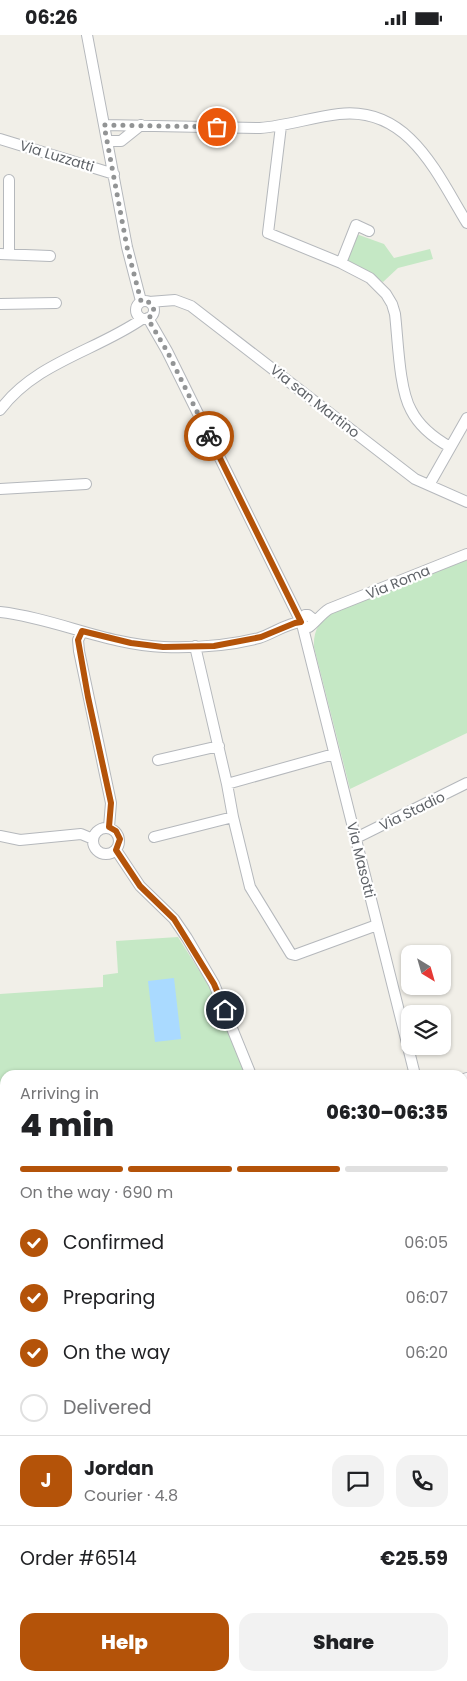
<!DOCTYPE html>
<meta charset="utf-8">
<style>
body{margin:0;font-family:Poppins,sans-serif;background:#f2f2f2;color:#202124;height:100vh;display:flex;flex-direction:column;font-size:19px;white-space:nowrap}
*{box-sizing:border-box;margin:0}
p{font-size:16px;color:#757577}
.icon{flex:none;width:28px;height:28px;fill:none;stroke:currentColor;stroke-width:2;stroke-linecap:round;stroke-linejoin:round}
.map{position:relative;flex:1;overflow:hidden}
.drawer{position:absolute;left:0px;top:1035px;width:468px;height:611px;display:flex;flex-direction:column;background:#fff;border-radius:15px 15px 0 0;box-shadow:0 1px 4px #0004}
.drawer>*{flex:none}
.needle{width:32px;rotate:143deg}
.buttons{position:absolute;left:401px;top:910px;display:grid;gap:10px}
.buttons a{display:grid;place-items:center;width:50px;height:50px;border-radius:10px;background:#fff;box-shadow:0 1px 4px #0004;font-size:25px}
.pin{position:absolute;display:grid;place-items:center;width:42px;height:42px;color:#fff;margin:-21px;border:2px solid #fff;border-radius:50%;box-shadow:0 1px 5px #0007}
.courier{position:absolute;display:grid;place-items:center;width:50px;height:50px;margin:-25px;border:4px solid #b45309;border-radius:50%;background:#fff;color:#222;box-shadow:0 1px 6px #0007}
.head em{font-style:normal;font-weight:800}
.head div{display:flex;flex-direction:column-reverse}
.head{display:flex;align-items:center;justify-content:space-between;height:85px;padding:0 20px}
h1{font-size:32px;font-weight:800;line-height:38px}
.bar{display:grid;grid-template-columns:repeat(4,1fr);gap:8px 5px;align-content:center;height:60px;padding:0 20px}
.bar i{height:6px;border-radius:4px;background:#e0e0e0}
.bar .on{background:#b45309}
.bar p{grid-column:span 4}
.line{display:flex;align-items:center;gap:12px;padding:0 20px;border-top:1px solid #e0e0e0}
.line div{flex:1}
.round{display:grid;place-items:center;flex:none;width:52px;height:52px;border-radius:15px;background:#f2f2f2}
ol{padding:0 20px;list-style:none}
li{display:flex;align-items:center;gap:15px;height:55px}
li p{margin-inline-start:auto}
li .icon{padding:5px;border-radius:50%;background:#b45309;color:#fff;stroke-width:4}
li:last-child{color:#757577}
li i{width:28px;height:28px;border:2px solid #e0e0e0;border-radius:50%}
.button{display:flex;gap:10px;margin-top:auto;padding:10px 20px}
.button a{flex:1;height:58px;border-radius:15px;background:#b45309;color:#fff;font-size:20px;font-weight:800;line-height:58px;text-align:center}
.button a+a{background:#f2f2f2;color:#202124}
.status{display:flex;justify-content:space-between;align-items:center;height:35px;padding:0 25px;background:#fff;direction:ltr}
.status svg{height:14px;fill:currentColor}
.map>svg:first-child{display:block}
.green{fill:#c5e8c5}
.water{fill:#aadaff}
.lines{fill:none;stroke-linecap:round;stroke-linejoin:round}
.minor-casing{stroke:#b5b8bc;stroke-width:12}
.minor{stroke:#fff;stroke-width:10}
.done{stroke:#929495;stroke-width:5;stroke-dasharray:0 9}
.route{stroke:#b45309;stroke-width:6}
.labels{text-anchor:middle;stroke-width:4.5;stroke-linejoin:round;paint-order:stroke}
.street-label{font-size:14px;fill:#5f6368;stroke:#fff}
</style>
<div class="status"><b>06:26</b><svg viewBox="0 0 49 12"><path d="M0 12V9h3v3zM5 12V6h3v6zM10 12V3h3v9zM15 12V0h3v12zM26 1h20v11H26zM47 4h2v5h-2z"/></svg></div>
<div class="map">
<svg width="467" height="1646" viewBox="0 0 467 1646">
<rect width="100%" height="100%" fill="#f1efe8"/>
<!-- green -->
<path class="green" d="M 359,200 L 384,209 L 394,223 L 430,214 L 433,224 L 398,233 L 383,247 L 367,237 L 345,226 L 355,201 Z
M 467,525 L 467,698 L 350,754 L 314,612 C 313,597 319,585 332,578 Z
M 178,902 L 209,951 L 227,984 L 248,1040 L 5,1040 L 5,1127 L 0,1127 L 0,959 L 103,952 L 103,940 L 118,938 L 116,906 Z"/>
<!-- water -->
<path class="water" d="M 174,943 L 181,1004 L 155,1007 L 148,946 Z
M 0,1272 L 2,1278 L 2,1293 L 5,1307 L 5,1376 L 0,1370 Z
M 463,1451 L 467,1451 L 467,1477 L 463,1477 Z"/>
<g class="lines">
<defs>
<path id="minor" d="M 87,0 L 127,212 L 141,266
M 104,90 L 260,93 C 287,91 312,82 339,79 C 409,71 437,139 467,188
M 281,91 L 268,198 L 341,228 L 370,243 L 386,259 L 392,269 L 395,279 C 398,304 399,354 411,375 C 419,391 434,403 450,412
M 0,104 L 114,139
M 107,106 L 121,106 L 141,90
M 0,219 L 50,221
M 9,219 L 9,145
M 341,228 L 356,190 L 369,196
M136 275a9 9 0 1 1 18 0a9 9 0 1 1-18 0Z
M 149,267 L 175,265 L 191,271 L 415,444 L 467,467
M 0,269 L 56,268
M 0,375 C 36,327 96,316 142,284
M 429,450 L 467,383
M 0,454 L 86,449
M 0,577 C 54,583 108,610 164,612 C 195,613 228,611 259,603 C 272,599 287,588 301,587 L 167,316 L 148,283
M 313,588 L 313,584 L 308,580 L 305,580 L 301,584 L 303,591 L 309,592 C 316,587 321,579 329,574 L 467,519
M 302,589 L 415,1040
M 82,597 L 78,605 L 79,616 L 111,768 L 109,792
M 195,611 L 227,749
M 158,725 L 219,711
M 233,782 L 250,852 L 291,919 L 295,920 L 377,890
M93 806a13 13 0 1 1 26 0a13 13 0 1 1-26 0Z
M 0,801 L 20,805 L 81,799 L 93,804
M 154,802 L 233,782 L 227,749 L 334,719
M 356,803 L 467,748
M 116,815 L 140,851 L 174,884 L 187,903 L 214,949 L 251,1040
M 462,1045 L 467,1043
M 462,1053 L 467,1052
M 0,1134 L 5,1134
M 0,1150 L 5,1149
M 462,1156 L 467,1155
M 462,1185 L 467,1192
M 462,1208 L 467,1203
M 0,1435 L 5,1440
M 0,1608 L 5,1599
M 202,1641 L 204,1646"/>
</defs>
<!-- minor casing -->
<use href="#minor" class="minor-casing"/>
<!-- minor -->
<use href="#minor" class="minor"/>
</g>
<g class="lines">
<!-- done -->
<path class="done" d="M 209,401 L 167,316 L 148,284 L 154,277 L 153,271 L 147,266 L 141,266 L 127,212 L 104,90 L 217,92"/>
<!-- route -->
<path class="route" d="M 209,401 L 301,587 L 295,588 L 261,602 L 214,611 L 163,612 L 131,608 L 82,596 L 78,605 L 88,662 L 111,768 L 109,792 L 116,796 L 120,804 L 116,815 L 140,851 L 174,884 L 214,949 L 225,975"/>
</g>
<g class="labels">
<!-- street labels -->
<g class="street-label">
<text transform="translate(57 121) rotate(17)" y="5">Via Luzzatti</text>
<text transform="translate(315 366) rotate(38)" y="5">Via san Martino</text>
<text transform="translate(398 547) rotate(-22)" y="5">Via Roma</text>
<text transform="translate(412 776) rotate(-26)" y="5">Via Stadio</text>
<text transform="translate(361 825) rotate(76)" y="5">Via Masotti</text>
</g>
</g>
</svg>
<div class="buttons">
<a><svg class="needle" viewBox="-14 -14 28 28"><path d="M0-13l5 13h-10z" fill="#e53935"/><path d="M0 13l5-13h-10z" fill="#757577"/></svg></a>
<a><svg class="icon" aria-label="layers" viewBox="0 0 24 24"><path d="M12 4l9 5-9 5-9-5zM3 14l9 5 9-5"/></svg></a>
</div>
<div class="pin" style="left:217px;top:92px;background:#ea580c"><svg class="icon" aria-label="bag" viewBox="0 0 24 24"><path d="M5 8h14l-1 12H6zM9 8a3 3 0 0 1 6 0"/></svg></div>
<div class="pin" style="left:225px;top:975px;background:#1f2937"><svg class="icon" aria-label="home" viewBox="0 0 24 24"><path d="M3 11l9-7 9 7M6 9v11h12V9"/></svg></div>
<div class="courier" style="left:209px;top:401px"><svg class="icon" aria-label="bike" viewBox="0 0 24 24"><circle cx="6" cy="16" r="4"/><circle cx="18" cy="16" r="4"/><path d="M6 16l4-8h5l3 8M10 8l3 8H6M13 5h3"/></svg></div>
<section class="drawer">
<div class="head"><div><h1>4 min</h1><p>Arriving in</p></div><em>06:30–06:35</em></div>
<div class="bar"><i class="on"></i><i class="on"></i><i class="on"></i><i></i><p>On the way · 690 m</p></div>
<ol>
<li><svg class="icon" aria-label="check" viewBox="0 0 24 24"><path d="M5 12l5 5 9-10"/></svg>Confirmed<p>06:05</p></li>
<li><svg class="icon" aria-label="check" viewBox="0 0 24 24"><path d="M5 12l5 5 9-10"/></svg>Preparing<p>06:07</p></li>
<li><svg class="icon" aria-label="check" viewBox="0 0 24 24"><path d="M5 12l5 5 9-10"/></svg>On the way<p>06:20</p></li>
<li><i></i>Delivered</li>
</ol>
<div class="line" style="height:90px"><b class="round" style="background:#b45309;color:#fff">J</b><div><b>Jordan</b><p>Courier · 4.8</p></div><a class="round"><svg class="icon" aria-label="chat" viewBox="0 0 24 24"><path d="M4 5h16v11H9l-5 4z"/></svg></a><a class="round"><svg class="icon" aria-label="phone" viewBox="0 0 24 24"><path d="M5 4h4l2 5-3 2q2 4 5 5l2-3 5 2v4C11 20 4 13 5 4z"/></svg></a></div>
<div class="line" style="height:65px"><div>Order #6514</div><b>€25.59</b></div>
<div class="button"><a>Help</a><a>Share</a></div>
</section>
</div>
